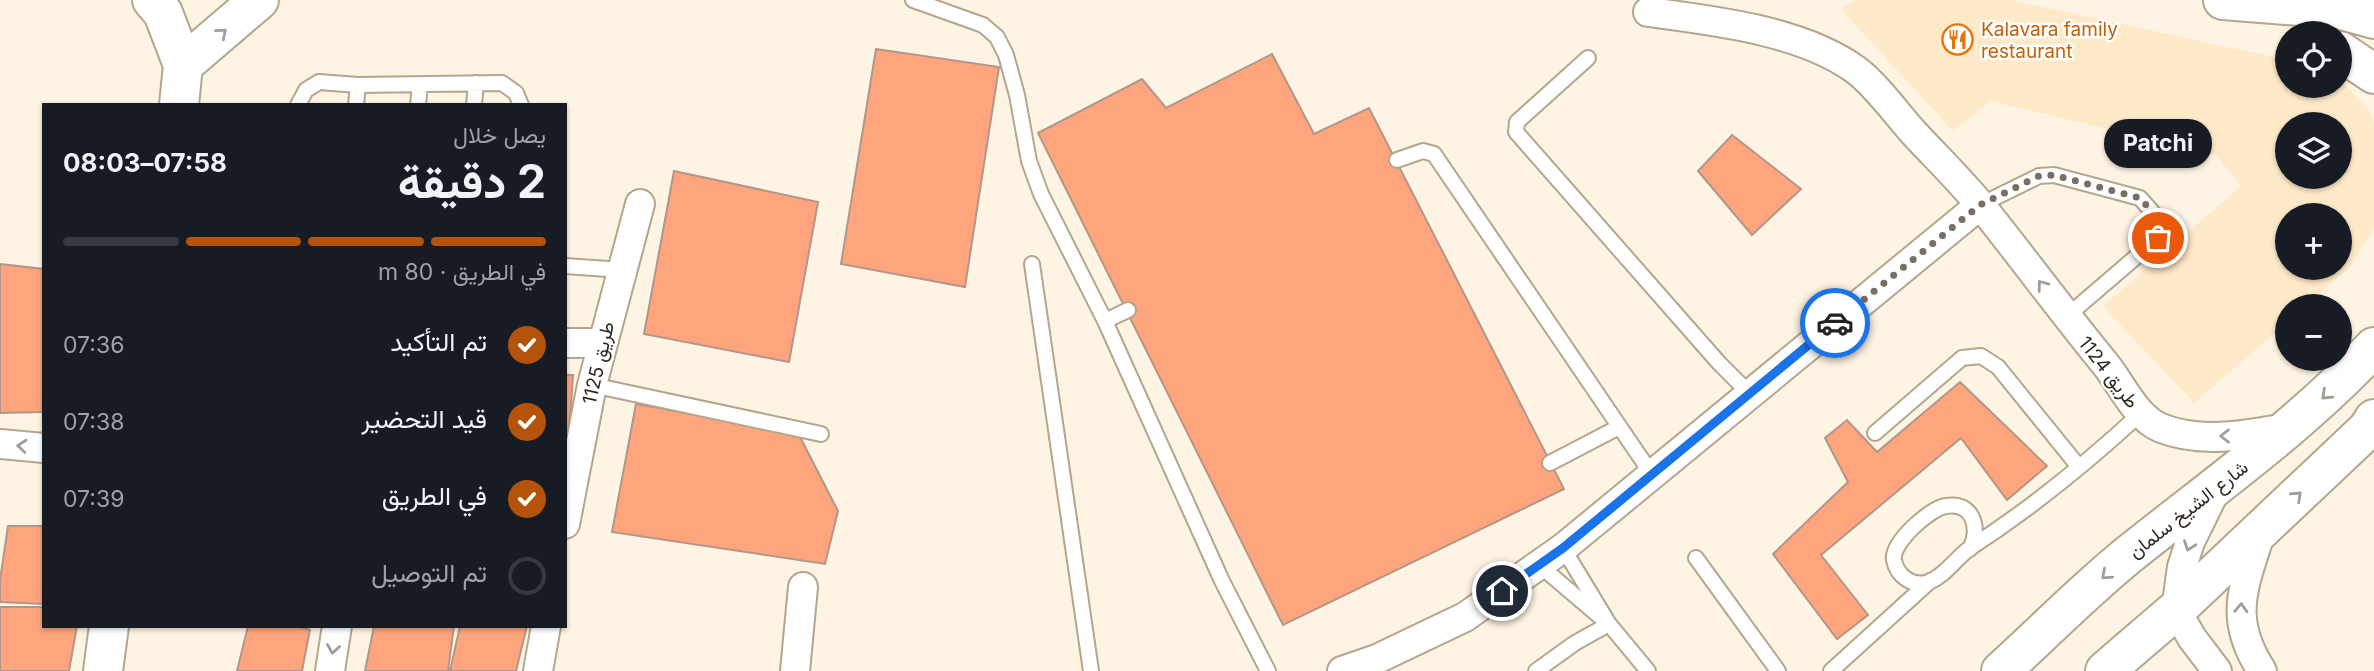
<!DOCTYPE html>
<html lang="ar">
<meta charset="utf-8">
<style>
body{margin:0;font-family:Inter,Vazirmatn,sans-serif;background:#20242c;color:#f1f3f6;direction:rtl;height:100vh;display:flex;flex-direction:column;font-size:26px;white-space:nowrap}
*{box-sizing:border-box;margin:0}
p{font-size:23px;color:#9ea1a6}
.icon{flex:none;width:38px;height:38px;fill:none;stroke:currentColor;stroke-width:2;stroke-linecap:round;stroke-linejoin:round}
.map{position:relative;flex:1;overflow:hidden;direction:ltr}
.panel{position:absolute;left:42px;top:103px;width:525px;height:525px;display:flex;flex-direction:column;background:#171b24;border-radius:0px;box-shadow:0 2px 5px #0004;direction:rtl}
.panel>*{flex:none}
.controls{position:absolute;left:2275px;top:21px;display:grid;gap:14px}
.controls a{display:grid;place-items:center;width:77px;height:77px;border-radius:50%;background:#171b24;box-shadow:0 2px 5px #0004;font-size:35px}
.pin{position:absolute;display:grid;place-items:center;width:60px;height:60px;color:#fff;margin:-30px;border:4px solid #fff;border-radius:50%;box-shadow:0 2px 7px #0007}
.courier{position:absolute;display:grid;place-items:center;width:70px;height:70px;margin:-35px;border:5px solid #1a73e8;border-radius:50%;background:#fff;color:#222;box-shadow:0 2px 9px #0007}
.bubble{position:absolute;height:49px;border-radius:24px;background:#171b24;box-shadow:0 2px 5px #0004;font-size:23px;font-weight:700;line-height:49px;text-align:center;direction:rtl}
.headline em{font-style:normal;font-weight:700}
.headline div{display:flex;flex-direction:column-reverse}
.headline{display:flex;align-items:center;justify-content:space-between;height:119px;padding:0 21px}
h1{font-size:46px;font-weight:700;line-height:52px}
.bar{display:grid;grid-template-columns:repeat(4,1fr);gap:10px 7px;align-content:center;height:84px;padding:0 21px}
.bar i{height:9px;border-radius:5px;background:#363941}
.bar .active{background:#b45309}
.bar p{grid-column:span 4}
ol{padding:0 21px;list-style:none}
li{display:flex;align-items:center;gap:21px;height:77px}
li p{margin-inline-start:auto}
li .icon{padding:7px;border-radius:50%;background:#b45309;color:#fff;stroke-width:4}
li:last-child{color:#9ea1a6}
li i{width:38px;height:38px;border:4px solid #363941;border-radius:50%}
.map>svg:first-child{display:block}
.built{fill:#fee9c8;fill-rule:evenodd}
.building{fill:#ffa57d;stroke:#b29689;stroke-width:2}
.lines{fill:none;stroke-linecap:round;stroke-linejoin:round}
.lane-casing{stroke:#b5a58d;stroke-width:18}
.street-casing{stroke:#b5a58d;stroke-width:32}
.secondary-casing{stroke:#b5a58d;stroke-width:42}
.primary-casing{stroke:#b5a58d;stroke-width:42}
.lane{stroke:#fff;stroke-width:14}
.street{stroke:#fff;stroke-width:28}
.secondary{stroke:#fff;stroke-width:38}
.primary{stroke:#fff;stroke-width:38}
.oneway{stroke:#a19e9a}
.done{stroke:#776f63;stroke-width:7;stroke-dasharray:0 12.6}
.route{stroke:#1a73e8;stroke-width:9}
.labels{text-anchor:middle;stroke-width:5;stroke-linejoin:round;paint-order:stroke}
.food-label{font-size:19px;fill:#c56008;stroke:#fff;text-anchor:start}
.street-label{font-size:19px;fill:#2e281e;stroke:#fff}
</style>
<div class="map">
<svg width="2374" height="671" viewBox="0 0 2374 671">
<rect width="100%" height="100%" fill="#fef4e4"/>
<!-- built -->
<path class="built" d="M 1856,0 L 2011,0 L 2287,60 L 2287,86 L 2340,86 L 2340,80 L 2370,111 L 2374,123 L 2374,228 L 2350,267 L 2305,306 L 2287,306 L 2287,322 L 2194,403 L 2103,306 L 2241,186 L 2216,155 L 1991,101 L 1953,131 L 1841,9 ZM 2287,124 L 2340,124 L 2340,177 L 2287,177 ZM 2287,215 L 2340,215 L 2340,268 L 2287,268 Z"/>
<!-- building -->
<path class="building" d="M 876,49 L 999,67 L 965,287 L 841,264 Z
M 1272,54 L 1314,134 L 1369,108 L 1564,489 L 1283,625 L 1038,133 L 1142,79 L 1166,108 Z
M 1732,135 L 1801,189 L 1752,235 L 1698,171 Z
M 674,171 L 818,202 L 789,362 L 644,334 Z
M 0,264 L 44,269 L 44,412 L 0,413 Z
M 565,375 L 573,375 L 568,451 L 565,451 Z
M 1960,382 L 2047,466 L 2007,500 L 1961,438 L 1821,555 L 1868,615 L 1837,639 L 1773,554 L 1848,482 L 1825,438 L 1847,420 L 1877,452 Z
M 636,404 L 798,433 L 838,511 L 825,564 L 612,532 Z
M 8,526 L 44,526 L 44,604 L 0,602 L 0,580 Z
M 0,607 L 44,607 L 44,626 L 77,626 L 69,671 L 0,671 Z
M 248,626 L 298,626 L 310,630 L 302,671 L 237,671 Z
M 374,626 L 454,626 L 448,671 L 365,671 Z
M 460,626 L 527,626 L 516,671 L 450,671 Z"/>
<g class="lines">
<defs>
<path id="lane" d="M 913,0 L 983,25 L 997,37 L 1006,55 L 1017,95 L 1029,161 L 1041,194 L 1105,321 L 1222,581 L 1268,671
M 1588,58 L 1517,122 L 1516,132 L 1719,363 L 1749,393
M 298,105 L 306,90 L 319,82 L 358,85 L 502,83 L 516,93 L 521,105
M 356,105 L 358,85
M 418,105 L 420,84
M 474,105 L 476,83
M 1397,160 L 1423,151 L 1434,154 L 1651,473
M 1980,205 L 2039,176 L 2054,175 L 2140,198 L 2162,223 L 2163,230 L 2158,238 L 2066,317
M 1032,264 L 1091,671
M 565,266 L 622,270
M 1105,321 L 1128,310
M 592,385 L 821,434
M 1875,433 L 1962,358 L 1981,356 L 1998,367 L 2079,467
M 1550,463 L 1619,427
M 1563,548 L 1609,624 L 1648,671
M 1970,549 C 1981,529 1973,501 1946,506 C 1930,508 1891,543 1894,560 C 1897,576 1913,588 1929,582 C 1946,575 1956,558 1970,548 C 2030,509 2088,462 2141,413
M 1696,558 L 1778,671
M 1538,564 L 1605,621
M 1536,671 L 1575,643 L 1609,624
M 1831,671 L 1930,581"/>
<path id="street" d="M 1648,12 C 1714,21 1801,30 1856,70 C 1875,84 1897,114 1913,132 C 1936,157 1961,181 1982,207 C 2024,259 2063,313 2106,365 C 2122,385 2136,418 2161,428 C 2201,444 2246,435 2286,428
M 565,343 L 602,343
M 0,444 L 44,448
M 2215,491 L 2190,542 L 2182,567 L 2176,610 L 2192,638 L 2217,671
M 565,524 L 592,385 L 640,204
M 2261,531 C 2244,587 2227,617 2262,671
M 330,671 L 337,626
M 538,671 L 546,626
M 795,671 L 803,587
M 1342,671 L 1377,659 L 1465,617 L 1563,548 L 1980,205"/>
<path id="secondary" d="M 152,0 L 163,13 L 183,65 L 179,105
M 183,65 L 259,0
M 103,671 L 109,626
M 2001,671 C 2043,633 2083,592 2127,556 C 2213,487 2298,428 2374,347
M 2105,671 L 2176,610 L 2374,423"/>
<path id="primary" d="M 2223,0 L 2338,9 L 2374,19
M 2340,51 L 2374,74
M 2369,427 L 2374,419"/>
</defs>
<!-- lane casing -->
<use href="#lane" class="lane-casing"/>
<!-- street casing -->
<use href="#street" class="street-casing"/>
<!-- secondary casing -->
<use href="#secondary" class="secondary-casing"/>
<!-- primary casing -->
<use href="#primary" class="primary-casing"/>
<!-- lane -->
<use href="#lane" class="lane"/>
<!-- street -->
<use href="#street" class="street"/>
<!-- secondary -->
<use href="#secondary" class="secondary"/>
<!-- primary -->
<use href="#primary" class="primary"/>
</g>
<!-- one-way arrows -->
<defs><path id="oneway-chevron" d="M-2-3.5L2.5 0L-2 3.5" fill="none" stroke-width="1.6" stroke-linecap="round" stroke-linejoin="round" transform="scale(1.75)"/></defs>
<g class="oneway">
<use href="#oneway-chevron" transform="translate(222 33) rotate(-40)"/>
<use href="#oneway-chevron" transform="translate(2042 285) rotate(-127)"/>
<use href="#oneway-chevron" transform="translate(2326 395) rotate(137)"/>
<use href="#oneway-chevron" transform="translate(2225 436) rotate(180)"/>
<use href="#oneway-chevron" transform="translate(22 446) rotate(-175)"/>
<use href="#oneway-chevron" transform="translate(2297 496) rotate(-43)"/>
<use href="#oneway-chevron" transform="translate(2189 546) rotate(110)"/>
<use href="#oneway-chevron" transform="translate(2106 575) rotate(138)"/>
<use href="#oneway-chevron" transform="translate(2241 608) rotate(-88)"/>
<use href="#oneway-chevron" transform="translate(333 649) rotate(99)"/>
</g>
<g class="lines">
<!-- done -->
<path class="done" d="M 1835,323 L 1980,205 L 2039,176 L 2054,175 L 2140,198 L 2162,223 L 2162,230 L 2158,238"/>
<!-- route -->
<path class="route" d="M 1502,591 L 1563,548 L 1835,323"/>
</g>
<!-- icons -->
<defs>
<symbol id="restaurant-ring" viewBox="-11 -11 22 22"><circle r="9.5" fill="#fff" stroke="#e8710a" stroke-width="1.5"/><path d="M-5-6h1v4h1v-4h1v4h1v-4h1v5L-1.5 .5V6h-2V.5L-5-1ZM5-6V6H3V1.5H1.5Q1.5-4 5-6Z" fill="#e8710a"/></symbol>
</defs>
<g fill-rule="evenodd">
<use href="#restaurant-ring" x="1940" y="22" width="35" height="35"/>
</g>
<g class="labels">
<!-- food labels -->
<g class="food-label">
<text x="1981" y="36">Kalavara family<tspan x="1981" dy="22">restaurant</tspan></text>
</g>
<!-- street labels -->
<g class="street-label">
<text transform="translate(598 363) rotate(-77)" y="7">طريق 1125</text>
<text transform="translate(2109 372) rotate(52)" y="7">طريق 1124</text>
<text transform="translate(2188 509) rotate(-38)" y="7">شارع الشيخ سلمان</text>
</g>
</g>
</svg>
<div class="controls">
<a><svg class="icon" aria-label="locate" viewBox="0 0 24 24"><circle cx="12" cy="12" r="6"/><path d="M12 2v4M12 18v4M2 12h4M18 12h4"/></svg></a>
<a><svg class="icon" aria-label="layers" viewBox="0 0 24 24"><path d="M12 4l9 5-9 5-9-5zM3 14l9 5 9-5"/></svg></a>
<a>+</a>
<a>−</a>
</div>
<div class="pin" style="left:2158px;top:238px;background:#ea580c"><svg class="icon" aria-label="bag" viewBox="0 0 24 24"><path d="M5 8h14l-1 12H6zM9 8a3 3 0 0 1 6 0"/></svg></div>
<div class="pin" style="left:1502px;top:591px;background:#1f2937"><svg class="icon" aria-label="home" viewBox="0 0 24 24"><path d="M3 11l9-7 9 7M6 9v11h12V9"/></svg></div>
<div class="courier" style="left:1835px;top:323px"><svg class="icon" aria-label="car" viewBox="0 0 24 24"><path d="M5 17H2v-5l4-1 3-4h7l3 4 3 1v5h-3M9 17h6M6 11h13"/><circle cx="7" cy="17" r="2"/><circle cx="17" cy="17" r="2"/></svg></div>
<div class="bubble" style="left:2104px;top:119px;width:108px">Patchi</div>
<section class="panel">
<div class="headline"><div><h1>2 دقيقة</h1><p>يصل خلال</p></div><em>07:58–08:03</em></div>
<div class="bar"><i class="active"></i><i class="active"></i><i class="active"></i><i></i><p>في الطريق · 80 m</p></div>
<ol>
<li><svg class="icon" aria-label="check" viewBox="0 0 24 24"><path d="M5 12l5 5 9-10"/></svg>تم التأكيد<p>07:36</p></li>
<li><svg class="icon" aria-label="check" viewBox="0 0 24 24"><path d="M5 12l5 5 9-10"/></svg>قيد التحضير<p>07:38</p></li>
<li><svg class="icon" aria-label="check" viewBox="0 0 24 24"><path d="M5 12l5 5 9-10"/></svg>في الطريق<p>07:39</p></li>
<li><i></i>تم التوصيل</li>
</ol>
</section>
</div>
